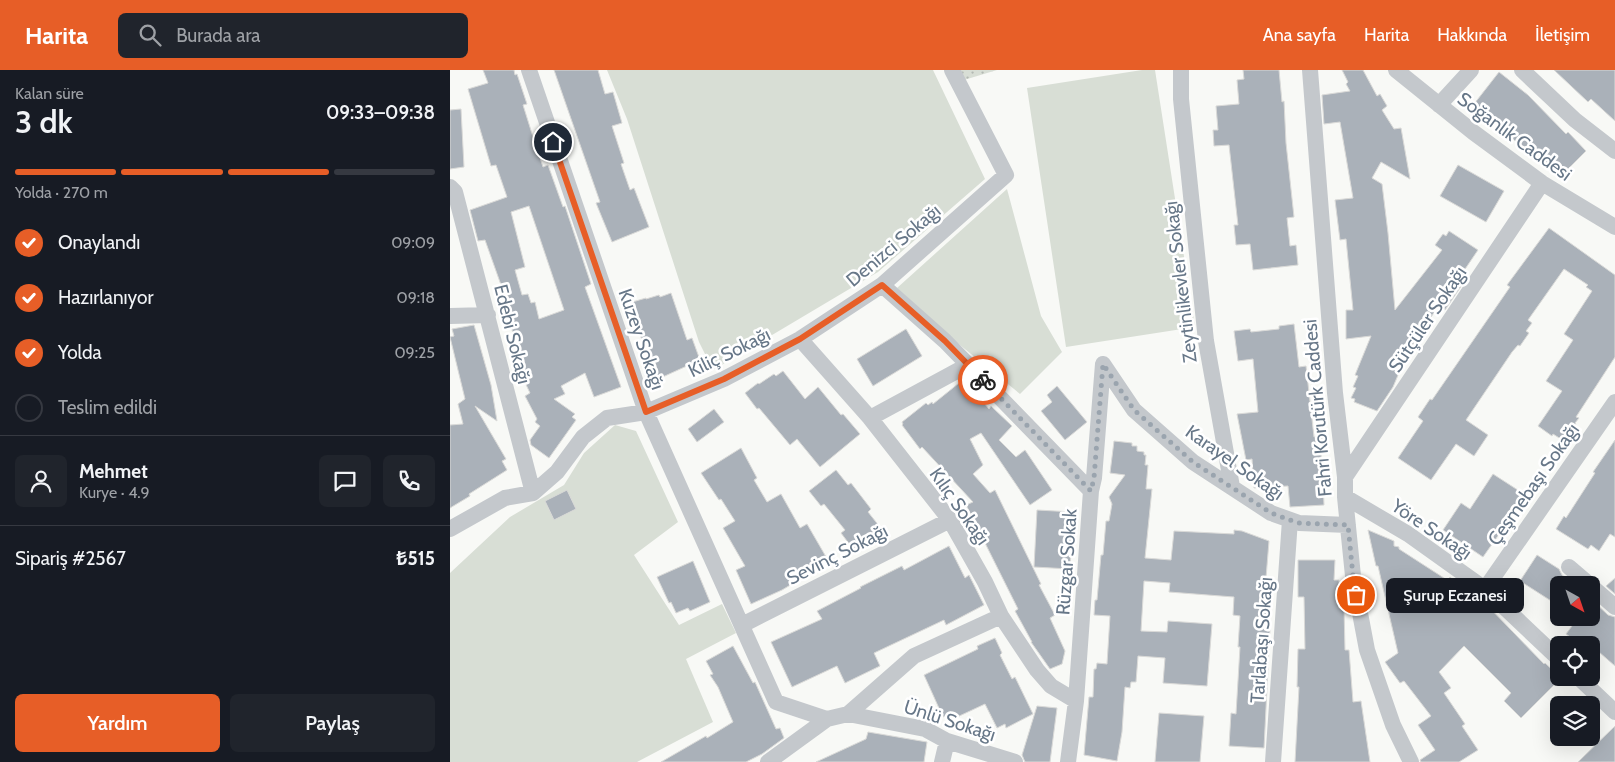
<!DOCTYPE html>
<html lang="tr">
<meta charset="utf-8">
<style>
body{margin:0;font-family:Cabin,sans-serif;background:#20242c;color:#f1f3f6;height:100vh;display:flex;flex-direction:column;font-size:19px;white-space:nowrap}
*{box-sizing:border-box;margin:0}
p{font-size:16px;color:#9ea1a6}
.icon{flex:none;width:28px;height:28px;fill:none;stroke:currentColor;stroke-width:2;stroke-linecap:round;stroke-linejoin:round}
.map{position:relative;flex:1;overflow:hidden}
.side{display:flex;flex-direction:column;background:#171b24;width:450px}
.side>*{flex:none}
.needle{width:32px;rotate:140deg}
.controls{position:absolute;left:1100px;top:506px;display:grid;gap:10px}
.controls a{display:grid;place-items:center;width:50px;height:50px;border-radius:8px;background:#171b24;box-shadow:0 5px 20px #0002;font-size:25px}
.pin{position:absolute;display:grid;place-items:center;width:42px;height:42px;color:#fff;margin:-21px;border:2px solid #fff;border-radius:50%;box-shadow:0 1px 5px #0007}
.courier{position:absolute;display:grid;place-items:center;width:50px;height:50px;margin:-25px;border:4px solid #e75e27;border-radius:50%;background:#fff;color:#222;box-shadow:0 1px 6px #0007}
.bubble{position:absolute;height:35px;border-radius:8px;background:#171b24;box-shadow:0 5px 20px #0002;font-size:16px;font-weight:600;line-height:35px;text-align:center}
.headline em{font-style:normal;font-weight:600}
.headline div{display:flex;flex-direction:column-reverse}
.headline{display:flex;align-items:center;justify-content:space-between;height:85px;padding:0 15px}
h1{font-size:32px;font-weight:600;line-height:38px}
.bar{display:grid;grid-template-columns:repeat(4,1fr);gap:8px 5px;align-content:center;height:60px;padding:0 15px}
.bar i{height:6px;border-radius:4px;background:#363941}
.bar .active{background:#e75e27}
.bar p{grid-column:span 4}
.line{display:flex;align-items:center;gap:12px;padding:0 15px;border-top:1px solid #363941}
.line div{flex:1}
.round{display:grid;place-items:center;flex:none;width:52px;height:52px;border-radius:8px;background:#20242c}
ol{padding:0 15px;list-style:none}
li{display:flex;align-items:center;gap:15px;height:55px}
li p{margin-inline-start:auto}
li .icon{padding:5px;border-radius:50%;background:#e75e27;color:#fff;stroke-width:4}
li:last-child{color:#9ea1a6}
li i{width:28px;height:28px;border:2px solid #363941;border-radius:50%}
.cta{display:flex;gap:10px;margin-top:auto;padding:10px 15px}
.cta a{flex:1;height:58px;border-radius:8px;background:#e75e27;color:#fff;font-size:20px;font-weight:600;line-height:58px;text-align:center}
.cta a+a{background:#20242c;color:#f1f3f6}
header{display:flex;align-items:center;gap:30px;box-sizing:border-box;height:70px;padding:0 25px;background:#e75e27;color:#fff}
header strong{font-size:24px}
nav{display:flex;gap:28px;margin-inline-start:auto;font-size:18px}
.search{width:350px;height:45px;background:#20242c;display:flex;align-items:center;gap:12px;box-sizing:border-box;padding:0 18px;border-radius:8px;color:#9ea1a6;font-size:19px}
main{display:flex;flex:1;min-height:0}
.map>svg:first-child{display:block}
.green{fill:#d8ded5}
.park{fill:url(#park-dots)}
.building{fill:#aab1b9;stroke:#dadad8;fill-rule:evenodd}
.lines{fill:none;stroke-linecap:round;stroke-linejoin:round}
.minor{stroke:#c4c8cc;stroke-width:16}
.done{stroke:#9aa4ae;stroke-width:5;stroke-dasharray:0 9}
.route{stroke:#e75e27;stroke-width:6}
.labels{text-anchor:middle;stroke-width:5;stroke-linejoin:round;paint-order:stroke}
.street-label{font-size:19px;fill:#677788;stroke:#fff}
</style>
<header>
<strong>Harita</strong>
<div class="search"><svg class="icon" aria-label="search" viewBox="0 0 24 24"><circle cx="10" cy="10" r="6"/><path d="M15 15l6 6"/></svg>Burada ara</div>
<nav><a>Ana sayfa</a><a>Harita</a><a>Hakkında</a><a>İletişim</a></nav>
</header>
<main>
<section class="side">
<div class="headline"><div><h1>3 dk</h1><p>Kalan süre</p></div><em>09:33–09:38</em></div>
<div class="bar"><i class="active"></i><i class="active"></i><i class="active"></i><i></i><p>Yolda · 270 m</p></div>
<ol>
<li><svg class="icon" aria-label="check" viewBox="0 0 24 24"><path d="M5 12l5 5 9-10"/></svg>Onaylandı<p>09:09</p></li>
<li><svg class="icon" aria-label="check" viewBox="0 0 24 24"><path d="M5 12l5 5 9-10"/></svg>Hazırlanıyor<p>09:18</p></li>
<li><svg class="icon" aria-label="check" viewBox="0 0 24 24"><path d="M5 12l5 5 9-10"/></svg>Yolda<p>09:25</p></li>
<li><i></i>Teslim edildi</li>
</ol>
<div class="line" style="height:90px"><a class="round"><svg class="icon" aria-label="person" viewBox="0 0 24 24"><circle cx="12" cy="8" r="4"/><path d="M4 21q1-7 8-7t8 7"/></svg></a><div><b>Mehmet</b><p>Kurye · 4.9</p></div><a class="round"><svg class="icon" aria-label="chat" viewBox="0 0 24 24"><path d="M4 5h16v11H9l-5 4z"/></svg></a><a class="round"><svg class="icon" aria-label="phone" viewBox="0 0 24 24"><path d="M5 4h4l2 5-3 2q2 4 5 5l2-3 5 2v4C11 20 4 13 5 4z"/></svg></a></div>
<div class="line" style="height:65px"><div>Sipariş #2567</div><b>₺515</b></div>
<div class="cta"><a>Yardım</a><a>Paylaş</a></div>
</section>
<div class="map">
<svg width="1165" height="692" viewBox="0 0 1165 692">
<defs>
<pattern id="park-dots" width="8" height="8" patternUnits="userSpaceOnUse" patternTransform="scale(1.25)"><rect width="8" height="8" fill="#d8ded5"/><path d="M2 2h.1M6 6h.1" fill="none" stroke="#b3b9b3" stroke-width="1.8" stroke-linecap="round"/></pattern>
</defs>
<rect width="100%" height="100%" fill="#f8f9f6"/>
<!-- green -->
<path class="green" d="M 157,0 L 483,0 L 535,109 L 428,202 L 263,300 L 249,272 L 177,49 Z
M 692,0 L 705,0 L 745,257 L 616,277 L 577,18 Z
M 557,119 L 591,246 L 612,282 L 570,324 L 505,271 L 447,218 Z
M 165,355 L 186,361 L 228,452 L 184,485 L 229,555 L 272,534 L 286,563 L 236,589 L 263,652 L 187,692 L 0,692 L 0,503 L 60,447 L 114,415 L 134,383 Z"/>
<!-- park -->
<path class="park" d="M 509,0 L 547,0 L 514,10 Z"/>
<!-- building -->
<path class="building" d="M 33,0 L 64,0 L 65,5 L 67,4 L 77,34 L 73,35 L 84,70 L 93,97 L 98,95 L 113,137 L 115,136 L 141,214 L 135,217 L 171,317 L 144,327 L 135,303 L 111,316 L 115,324 L 104,329 L 125,344 L 122,347 L 126,350 L 99,388 L 81,375 L 80,370 L 90,356 L 85,352 L 87,349 L 75,326 L 80,323 L 70,302 L 73,301 L 54,230 L 56,229 L 35,170 L 28,171 L 20,140 L 57,127 L 46,95 L 41,96 L 18,19 L 38,13 ZM 79,136 L 114,240 L 89,249 L 85,232 L 81,233 L 78,224 L 72,225 L 65,200 L 75,197 L 61,142 Z
M 104,0 L 148,0 L 155,24 L 163,22 L 172,53 L 162,56 L 174,93 L 171,94 L 180,120 L 184,118 L 199,157 L 162,172 L 146,133 L 150,132 Z
M 793,0 L 829,0 L 832,32 L 834,31 L 836,73 L 844,147 L 837,148 L 840,176 L 846,175 L 848,195 L 803,200 L 800,174 L 786,175 L 784,155 L 788,155 L 779,75 L 764,76 L 763,60 L 768,60 L 766,36 L 789,34 L 787,10 L 794,9 Z
M 892,0 L 913,0 L 927,26 L 930,24 L 937,36 L 932,40 L 944,59 L 951,58 L 960,109 L 931,92 L 922,108 L 932,114 L 938,163 L 945,240 L 992,180 L 985,175 L 993,164 L 996,166 L 999,161 L 1028,180 L 1007,211 L 1012,215 L 995,240 L 989,235 L 948,297 L 951,298 L 943,317 L 927,341 L 904,332 L 905,329 L 901,328 L 906,318 L 903,317 L 908,306 L 905,305 L 921,266 L 896,269 L 896,240 L 903,240 L 896,169 L 890,170 L 885,130 L 903,128 L 890,52 L 874,54 L 872,25 L 900,21 L 896,14 L 898,12 Z
M 1104,0 L 1165,0 L 1165,51 L 1141,29 L 1138,32 Z
M 1049,2 L 1078,25 L 1116,64 L 1118,62 L 1136,81 L 1110,107 L 1085,81 L 1080,86 L 1060,66 L 1062,64 L 1024,34 Z
M 11,39 L 14,97 L 0,99 L 0,40 Z
M 1008,95 L 1054,121 L 1036,152 L 990,126 Z
M 1099,158 L 1165,205 L 1165,287 L 1126,347 L 1129,348 L 1125,353 L 1126,354 L 1114,371 L 1103,364 L 1102,366 L 1088,356 L 1112,321 L 1096,311 L 1123,270 L 1114,264 L 1142,221 L 1136,217 L 1138,215 L 1114,199 L 1078,250 L 1082,253 L 1076,261 L 1079,263 L 1070,276 L 1068,275 L 1062,282 L 1016,350 L 1038,365 L 1024,386 L 1006,374 L 981,410 L 948,388 L 973,351 L 968,347 L 980,329 L 982,330 L 1060,217 L 1057,215 Z
M 221,223 L 237,270 L 242,268 L 250,290 L 206,310 L 179,233 L 196,228 L 196,229 L 209,225 L 210,227 Z
M 844,254 L 849,297 L 856,296 L 864,367 L 872,366 L 870,412 L 873,412 L 874,435 L 840,437 L 838,416 L 804,418 L 802,389 L 796,390 L 787,344 L 808,342 L 803,289 L 788,291 L 784,261 L 800,259 L 801,262 L 829,259 L 829,256 Z
M 24,255 L 41,315 L 47,351 L 25,336 L 56,389 L 52,391 L 57,400 L 19,424 L 20,426 L 0,438 L 0,355 L 13,354 L 8,334 L 15,329 L 0,267 L 4,266 L 2,259 Z
M 456,259 L 472,286 L 423,316 L 407,289 Z
M 333,301 L 355,329 L 368,317 L 391,345 L 393,344 L 410,364 L 370,397 L 347,369 L 340,375 L 309,338 L 307,339 L 295,323 L 308,313 L 309,314 L 324,304 L 326,306 Z
M 514,309 L 539,339 L 541,336 L 562,356 L 549,370 L 566,387 L 575,380 L 602,420 L 580,435 L 531,363 L 520,369 L 533,395 L 523,404 L 540,423 L 545,420 L 591,514 L 589,515 L 605,545 L 600,548 L 615,581 L 612,594 L 600,599 L 581,572 L 582,572 L 565,541 L 568,539 L 516,435 L 523,432 L 472,377 L 470,379 L 452,355 L 453,354 L 452,352 L 476,333 L 478,335 L 482,332 L 483,334 Z
M 607,316 L 637,352 L 615,370 L 591,341 L 602,332 L 597,325 Z
M 264,339 L 274,352 L 247,372 L 238,359 Z
M 1165,370 L 1165,467 L 1160,464 L 1149,481 L 1141,475 L 1138,479 L 1106,459 L 1114,446 L 1116,448 L 1145,403 L 1143,402 Z
M 664,371 L 682,373 L 682,376 L 687,376 L 687,381 L 694,382 L 694,385 L 696,385 L 695,395 L 698,395 L 696,419 L 702,419 L 695,488 L 721,490 L 724,461 L 784,464 L 784,460 L 792,461 L 819,471 L 816,508 L 819,508 L 816,559 L 820,559 L 814,678 L 779,676 L 781,643 L 786,644 L 790,577 L 788,577 L 790,546 L 783,545 L 784,527 L 719,522 L 720,513 L 694,511 L 691,561 L 717,562 L 718,551 L 762,554 L 757,616 L 713,613 L 715,588 L 688,586 L 686,612 L 681,612 L 680,618 L 675,617 L 672,662 L 667,691 L 634,685 L 639,627 L 643,627 L 644,599 L 646,599 L 647,593 L 657,594 L 660,546 L 644,545 L 645,530 L 647,530 L 651,485 L 653,485 L 656,451 L 659,451 L 662,434 L 659,427 L 675,405 L 660,403 Z
M 291,378 L 307,408 L 304,410 L 317,432 L 331,424 L 350,458 L 357,454 L 379,492 L 332,520 L 301,534 L 286,500 L 295,496 L 273,458 L 285,451 L 271,429 L 269,430 L 251,403 Z
M 386,400 L 398,415 L 401,413 L 421,439 L 418,442 L 430,457 L 403,479 L 391,463 L 395,460 L 374,434 L 371,436 L 359,421 Z
M 1043,404 L 1077,426 L 1059,454 L 1057,453 L 1033,487 L 993,460 L 1011,433 L 1020,439 Z
M 117,420 L 126,439 L 104,450 L 95,431 Z
M 587,440 L 623,442 L 620,499 L 584,497 Z
M 918,460 L 944,471 L 944,476 L 949,477 L 949,479 L 997,510 L 1000,507 L 1029,533 L 1032,530 L 1094,594 L 1095,593 L 1111,608 L 1071,648 L 1054,631 L 1061,623 L 1014,576 L 989,602 L 1001,618 L 994,623 L 1015,654 L 1012,656 L 1028,680 L 1009,692 L 971,692 L 970,690 L 985,680 L 968,655 L 981,646 L 954,611 L 950,613 L 935,592 L 948,583 L 928,496 L 926,496 Z
M 499,476 L 515,508 L 519,505 L 534,535 L 496,555 L 494,550 L 424,583 L 430,596 L 395,613 L 387,596 L 342,617 L 321,572 L 372,549 L 367,541 L 411,518 L 410,517 L 452,496 L 454,500 Z
M 1087,485 L 1109,499 L 1112,505 L 1125,515 L 1109,515 L 1109,536 L 1070,511 Z
M 848,490 L 885,490 L 884,510 L 889,510 L 889,538 L 894,538 L 895,580 L 899,580 L 903,632 L 911,631 L 920,692 L 845,692 L 849,617 L 847,617 L 848,579 L 855,579 L 854,527 L 848,527 Z
M 243,491 L 260,532 L 240,541 L 238,538 L 226,543 L 221,532 L 219,533 L 207,507 Z
M 1165,508 L 1165,524 L 1156,516 Z
M 1143,531 L 1158,545 L 1165,547 L 1165,596 L 1141,575 L 1131,575 L 1116,564 L 1128,548 L 1141,548 L 1141,534 Z
M 545,568 L 552,583 L 550,585 L 562,609 L 565,607 L 583,644 L 556,658 L 555,654 L 547,658 L 535,634 L 505,648 L 503,642 L 493,647 L 474,605 L 528,579 L 527,576 Z
M 283,576 L 303,613 L 305,612 L 326,659 L 330,658 L 334,668 L 312,684 L 296,692 L 211,692 L 256,666 L 257,668 L 283,652 L 268,617 L 260,605 L 263,604 L 256,591 Z
M 587,636 L 607,638 L 600,692 L 575,692 L 572,685 Z
M 709,643 L 754,646 L 750,692 L 705,692 Z
M 1165,656 L 1165,692 L 1128,692 Z
M 418,662 L 477,672 L 474,692 L 366,692 L 416,669 Z"/>
<g class="lines">
<!-- minor -->
<path class="minor" d="M 79,0 L 196,342 L 326,632 L 377,649
M 731,0 L 731,29 L 756,271 L 782,417
M 860,0 L 885,323 L 895,407 L 895,427 L 903,506 L 917,580 L 943,655 L 961,692
M 946,0 L 1023,62 L 1092,113 L 1165,157
M 1072,0 L 1125,50 L 1165,81
M 989,35 L 1021,0
M 0,117 L 5,122 L 83,423
M 432,215 L 495,271 L 641,421
M 0,246 L 38,245
M 350,269 L 420,348 L 500,450 L 535,512 L 551,546 L 587,600 L 601,616 L 626,631
M 653,294 L 684,340 L 743,392 L 821,443 L 849,453 L 898,455
M 420,348 L 518,295
M 895,407 L 1092,113
M 895,427 L 958,464 L 1035,519 L 1109,589
M 0,459 L 55,428 L 83,423 L 107,402 L 133,367 L 157,348 L 196,342 L 274,309 L 350,269 L 432,215 L 556,105 L 502,0
M 1119,497 L 1140,515
M 1141,516 L 1165,537
M 1035,519 L 1165,332
M 292,555 L 500,450
M 1129,608 L 1165,642
M 398,644 L 464,586 L 551,546
M 318,692 L 377,649 L 398,644 L 475,659 L 497,671 L 565,692
M 492,692 L 497,671
M 618,692 L 626,631 L 641,421 L 644,408 L 653,294
M 823,692 L 840,450"/>
</g>
<g class="lines">
<!-- done -->
<path class="done" d="M 533,310 L 641,421 L 644,408 L 653,294 L 684,340 L 743,392 L 821,443 L 848,453 L 898,455 L 903,506 L 906,525"/>
<!-- route -->
<path class="route" d="M 103,72 L 196,342 L 274,309 L 350,269 L 432,215 L 495,271 L 533,310"/>
</g>
<g class="labels">
<!-- street labels -->
<g class="street-label">
<text transform="translate(1065 66) rotate(36)" y="7">Soğanlık Caddesi</text>
<text transform="translate(443 175) rotate(-40)" y="7">Denizci Sokağı</text>
<text transform="translate(730 212) rotate(-97)" y="7">Zeytinlikevler Sokağı</text>
<text transform="translate(977 249) rotate(-56)" y="7">Sütçüler Sokağı</text>
<text transform="translate(63 264) rotate(76)" y="7">Edebi Sokağı</text>
<text transform="translate(192 269) rotate(71)" y="7">Kuzey Sokağı</text>
<text transform="translate(279 282) rotate(-26)" y="7">Kiliç Sokağı</text>
<text transform="translate(867 338) rotate(-95)" y="7">Fahri Korutürk Caddesi</text>
<text transform="translate(785 392) rotate(35)" y="7">Karayel Sokağı</text>
<text transform="translate(1083 414) rotate(-55)" y="7">Çeşmebaşı Sokağı</text>
<text transform="translate(510 436) rotate(55)" y="7">Kılıç Sokağı</text>
<text transform="translate(982 459) rotate(34)" y="7">Yöre Sokağı</text>
<text transform="translate(387 484) rotate(-27)" y="7">Sevinç Sokağı</text>
<text transform="translate(616 492) rotate(-86)" y="7">Rüzgar Sokak</text>
<text transform="translate(811 570) rotate(-86)" y="7">Tarlabaşı Sokağı</text>
<text transform="translate(500 650) rotate(18)" y="7">Ünlü Sokağı</text>
</g>
</g>
</svg>
<div class="controls">
<a><svg class="needle" viewBox="-14 -14 28 28"><path d="M0-13l5 13h-10z" fill="#e53935"/><path d="M0 13l5-13h-10z" fill="#9ea1a6"/></svg></a>
<a><svg class="icon" aria-label="locate" viewBox="0 0 24 24"><circle cx="12" cy="12" r="6"/><path d="M12 2v4M12 18v4M2 12h4M18 12h4"/></svg></a>
<a><svg class="icon" aria-label="layers" viewBox="0 0 24 24"><path d="M12 4l9 5-9 5-9-5zM3 14l9 5 9-5"/></svg></a>
</div>
<div class="pin" style="left:906px;top:525px;background:#ea580c"><svg class="icon" aria-label="bag" viewBox="0 0 24 24"><path d="M5 8h14l-1 12H6zM9 8a3 3 0 0 1 6 0"/></svg></div>
<div class="pin" style="left:103px;top:72px;background:#1f2937"><svg class="icon" aria-label="home" viewBox="0 0 24 24"><path d="M3 11l9-7 9 7M6 9v11h12V9"/></svg></div>
<div class="courier" style="left:533px;top:310px"><svg class="icon" aria-label="bike" viewBox="0 0 24 24"><circle cx="6" cy="16" r="4"/><circle cx="18" cy="16" r="4"/><path d="M6 16l4-8h5l3 8M10 8l3 8H6M13 5h3"/></svg></div>
<div class="bubble" style="left:936px;top:508px;width:138px">Şurup Eczanesi</div>
</div>
</main>
